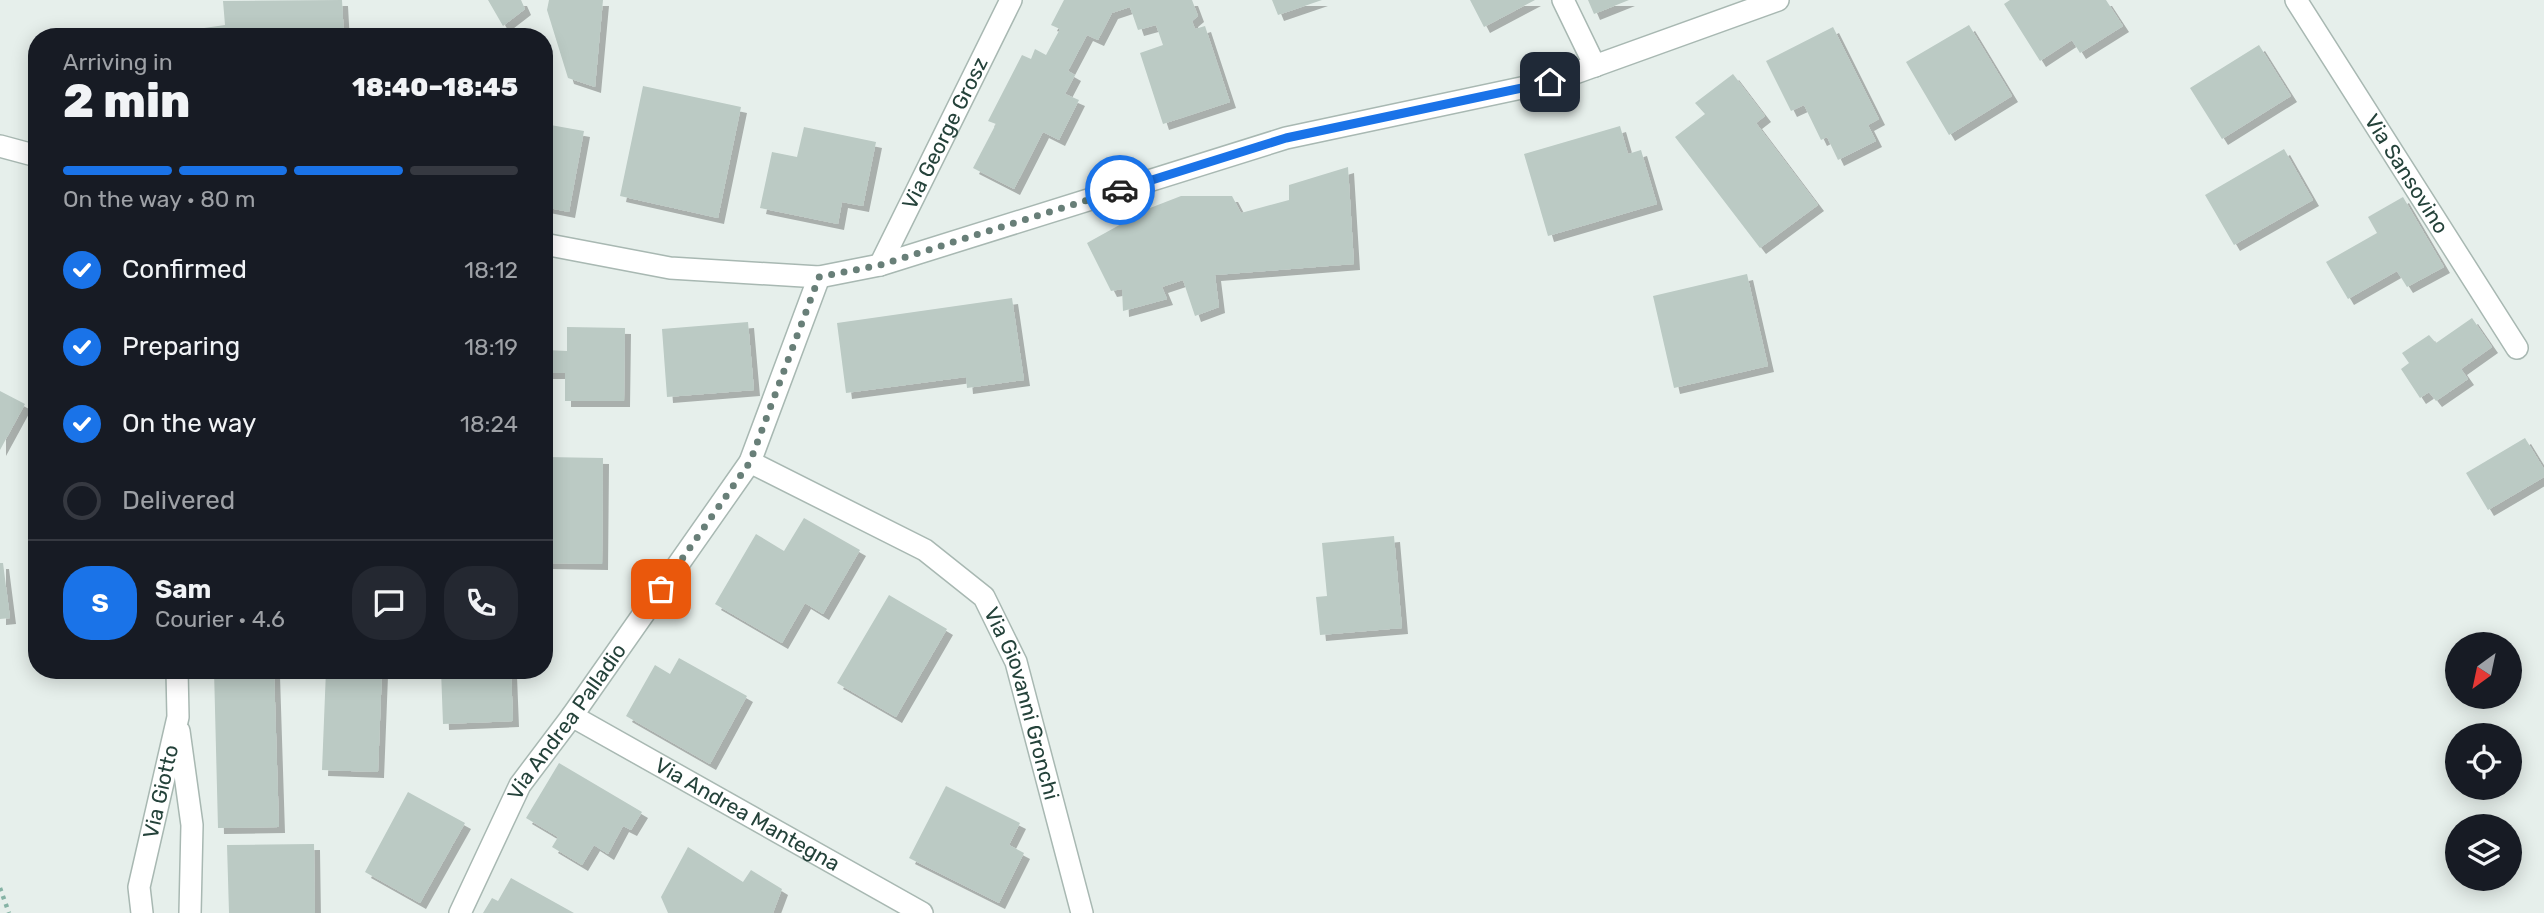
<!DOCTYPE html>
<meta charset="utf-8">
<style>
body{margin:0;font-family:Rubik,sans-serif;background:#242831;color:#f1f3f6;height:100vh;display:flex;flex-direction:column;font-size:26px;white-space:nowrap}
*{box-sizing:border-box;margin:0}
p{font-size:23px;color:#9ea1a6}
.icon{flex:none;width:38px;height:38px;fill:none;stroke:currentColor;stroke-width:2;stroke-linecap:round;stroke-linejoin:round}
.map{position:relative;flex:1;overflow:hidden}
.side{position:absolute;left:28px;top:28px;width:525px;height:651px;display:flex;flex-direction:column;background:#171b24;border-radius:28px;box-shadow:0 4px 18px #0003}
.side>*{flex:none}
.needle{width:46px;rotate:213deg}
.fabs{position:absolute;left:2445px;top:632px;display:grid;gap:14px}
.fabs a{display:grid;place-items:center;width:77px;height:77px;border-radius:50%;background:#171b24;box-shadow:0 4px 18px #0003;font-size:35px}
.pin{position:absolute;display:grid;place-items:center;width:60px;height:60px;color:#fff;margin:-30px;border-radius:14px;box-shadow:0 4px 10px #0006}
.courier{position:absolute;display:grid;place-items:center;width:70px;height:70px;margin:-35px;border:5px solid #1a73e8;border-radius:50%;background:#fff;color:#222;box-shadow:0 2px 9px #0007}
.head em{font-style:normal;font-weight:800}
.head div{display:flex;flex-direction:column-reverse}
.head{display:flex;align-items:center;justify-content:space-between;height:119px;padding:0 35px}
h1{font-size:46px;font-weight:800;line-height:52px}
.bar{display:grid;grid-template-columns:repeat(4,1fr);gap:10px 7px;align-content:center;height:84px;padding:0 35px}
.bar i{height:9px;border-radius:5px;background:#363941}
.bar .active{background:#1a73e8}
.bar p{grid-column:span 4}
.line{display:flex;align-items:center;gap:18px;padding:0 35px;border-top:2px solid #363941}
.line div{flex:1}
.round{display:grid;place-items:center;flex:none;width:74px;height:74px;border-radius:28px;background:#242831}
ol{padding:0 35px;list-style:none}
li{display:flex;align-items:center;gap:21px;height:77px}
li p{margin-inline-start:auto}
li .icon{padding:7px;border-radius:50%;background:#1a73e8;color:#fff;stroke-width:4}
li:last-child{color:#9ea1a6}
li i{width:38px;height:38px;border:4px solid #363941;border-radius:50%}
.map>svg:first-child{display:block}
.building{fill:#bbcac4;filter:url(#shadow)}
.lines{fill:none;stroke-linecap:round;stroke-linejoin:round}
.minor-casing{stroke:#a8b8b2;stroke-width:24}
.path{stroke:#86b3a5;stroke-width:4.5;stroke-dasharray:3.5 5;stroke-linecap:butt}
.minor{stroke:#fff;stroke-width:21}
.done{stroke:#687f78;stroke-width:7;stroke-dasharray:0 12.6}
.route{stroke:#1a73e8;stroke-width:9}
.labels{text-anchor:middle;stroke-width:7;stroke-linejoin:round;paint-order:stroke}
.street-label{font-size:21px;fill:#24423a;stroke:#f7fbf9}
</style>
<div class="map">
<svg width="2544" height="913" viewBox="0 0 2544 913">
<defs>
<filter id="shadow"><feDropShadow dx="6" dy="6" stdDeviation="0" flood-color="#0004"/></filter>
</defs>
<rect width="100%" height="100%" fill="#e6efeb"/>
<!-- building -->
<path class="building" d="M 342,0 L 344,37 L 205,37 L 204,28 L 225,25 L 223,1 Z
M 488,0 L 521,0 L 525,9 L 503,26 Z
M 549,0 L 603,0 L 595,87 L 568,78 L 547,10 Z
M 1064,0 L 1192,0 L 1198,16 L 1192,21 L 1195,29 L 1205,26 L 1230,102 L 1163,124 L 1140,53 L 1163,45 L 1156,25 L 1138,30 L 1130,7 L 1112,13 L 1098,40 L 1087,35 L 1068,71 L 1075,75 L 1065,94 L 1079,100 L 1059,140 L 1043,132 L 1014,189 L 973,168 L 996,124 L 988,121 L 1022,55 L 1031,59 L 1035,49 L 1046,55 L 1060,29 L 1051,25 Z
M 1272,0 L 1322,0 L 1278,15 Z
M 1470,0 L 1535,0 L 1484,27 Z
M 1588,0 L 1629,0 L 1594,14 Z
M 2010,0 L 2106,0 L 2123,26 L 2080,53 L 2072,40 L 2040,61 L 2004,4 Z
M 1969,25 L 2012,96 L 1949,135 L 1906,62 Z
M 1833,27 L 1879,119 L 1868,125 L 1876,141 L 1838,160 L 1827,137 L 1821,140 L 1804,105 L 1791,111 L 1766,61 Z
M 2259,45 L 2291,96 L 2222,139 L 2190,88 Z
M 1733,74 L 1765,116 L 1756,123 L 1818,205 L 1760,248 L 1675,137 L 1705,114 L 1695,103 Z
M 643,86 L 741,107 L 718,218 L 620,196 Z
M 545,124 L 584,131 L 569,212 L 544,207 Z
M 1620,126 L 1628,154 L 1641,150 L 1657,204 L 1548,236 L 1524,154 Z
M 804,127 L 876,142 L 863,206 L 842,202 L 838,224 L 760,208 L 772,152 L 797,157 Z
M 2284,149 L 2313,200 L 2234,245 L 2205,195 Z
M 1348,167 L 1354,264 L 1215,275 L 1219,307 L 1195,316 L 1183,280 L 1162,287 L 1167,299 L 1123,311 L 1122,289 L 1111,291 L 1087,243 L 1150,208 L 1181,196 L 1232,196 L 1241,213 L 1289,200 L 1289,185 Z
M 2403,197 L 2444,267 L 2407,287 L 2397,271 L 2348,299 L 2326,262 L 2377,233 L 2368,217 Z
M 35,241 L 37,241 L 37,301 L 28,300 Z
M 1747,274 L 1768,366 L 1674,388 L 1653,296 Z
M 1012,298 L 1024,380 L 967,388 L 966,377 L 846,393 L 837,323 Z
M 2472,318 L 2492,347 L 2461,369 L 2468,379 L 2436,401 L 2429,392 L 2420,398 L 2401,369 L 2409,363 L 2402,353 L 2429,335 L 2436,343 Z
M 748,322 L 754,390 L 667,397 L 662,329 Z
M 567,327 L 625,328 L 624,401 L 565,401 L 565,373 L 545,373 L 546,350 L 567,351 Z
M 0,391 L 25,404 L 0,450 Z
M 2525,438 L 2544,469 L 2544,477 L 2488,510 L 2466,473 Z
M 546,457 L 603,458 L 602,564 L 544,563 Z
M 804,518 L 860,550 L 823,614 L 805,603 L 782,643 L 715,604 L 756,534 L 784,551 Z
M 1394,536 L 1402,628 L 1320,635 L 1316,597 L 1327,596 L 1322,543 Z
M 0,563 L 3,563 L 10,618 L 0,619 Z
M 889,595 L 947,629 L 896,717 L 837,683 Z
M 679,658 L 747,696 L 710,764 L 626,716 L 655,665 L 670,674 Z
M 214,670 L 274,670 L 279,827 L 218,828 Z
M 326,670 L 382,670 L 378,772 L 322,770 Z
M 441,670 L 511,670 L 513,721 L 443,724 Z
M 559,763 L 642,812 L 631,830 L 623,826 L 608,854 L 594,845 L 582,865 L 552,847 L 558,837 L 526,818 Z
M 946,786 L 1020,823 L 1009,845 L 1024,853 L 999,903 L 909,858 Z
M 408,792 L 465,823 L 420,903 L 365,872 Z
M 314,844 L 315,913 L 229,913 L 227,845 Z
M 688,847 L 743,882 L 751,870 L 782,889 L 773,913 L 668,913 L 661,897 Z
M 511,878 L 574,913 L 483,913 L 492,898 L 498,901 Z"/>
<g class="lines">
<defs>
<g id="minor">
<path d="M 1563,0 L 1595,66"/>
<path id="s1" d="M 2296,0 L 2517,348"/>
<path d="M 0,146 L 37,156"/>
<path d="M 544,244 L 670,268 L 819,277 L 880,265 L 1286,138 L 1550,82 L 1778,0"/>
<path id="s2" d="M 880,265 L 1011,0"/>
<path id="s3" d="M 750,462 L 925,550 L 984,597 L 1016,662 L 1082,913"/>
<path id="s4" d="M 572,716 L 922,913"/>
<path d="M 179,731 L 192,825 L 190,913"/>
<path id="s5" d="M 142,913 L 139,887 L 178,717 L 177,670"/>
<path id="s6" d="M 460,913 L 520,785 L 572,716 L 750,462 L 819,277"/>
</g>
</defs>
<!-- minor casing -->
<use href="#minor" class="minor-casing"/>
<!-- path -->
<path class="path" d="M 0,888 L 9,913"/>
<!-- minor -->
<use href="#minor" class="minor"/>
</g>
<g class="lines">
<!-- done -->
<path class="done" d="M 661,589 L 750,462 L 819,277 L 880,265 L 1120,190"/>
<!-- route -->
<path class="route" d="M 1120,190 L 1286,138 L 1550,82"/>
</g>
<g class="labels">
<!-- street labels -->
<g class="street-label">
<text dy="7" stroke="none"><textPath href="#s2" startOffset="147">Via George Grosz</textPath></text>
<text dy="7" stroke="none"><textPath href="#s1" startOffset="206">Via Sansovino</textPath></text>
<text dy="7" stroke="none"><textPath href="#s3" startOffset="385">Via Giovanni Gronchi</textPath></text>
<text dy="7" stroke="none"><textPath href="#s6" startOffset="220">Via Andrea Palladio</textPath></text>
<text dy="7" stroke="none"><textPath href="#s5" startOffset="124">Via Giotto</textPath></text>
<text dy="7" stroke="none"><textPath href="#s4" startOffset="201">Via Andrea Mantegna</textPath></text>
</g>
</g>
</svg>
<div class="fabs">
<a><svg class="needle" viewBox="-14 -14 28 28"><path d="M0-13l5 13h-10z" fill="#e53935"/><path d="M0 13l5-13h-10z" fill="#9ea1a6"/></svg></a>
<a><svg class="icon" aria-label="locate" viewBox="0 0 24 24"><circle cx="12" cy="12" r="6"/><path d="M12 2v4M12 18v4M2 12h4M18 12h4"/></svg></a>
<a><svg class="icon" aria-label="layers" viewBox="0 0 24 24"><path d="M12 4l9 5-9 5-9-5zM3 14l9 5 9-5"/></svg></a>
</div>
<div class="pin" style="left:661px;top:589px;background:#ea580c"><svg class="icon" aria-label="bag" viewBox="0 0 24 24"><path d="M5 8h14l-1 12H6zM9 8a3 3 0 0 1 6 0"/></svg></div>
<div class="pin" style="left:1550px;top:82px;background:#1f2937"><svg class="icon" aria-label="home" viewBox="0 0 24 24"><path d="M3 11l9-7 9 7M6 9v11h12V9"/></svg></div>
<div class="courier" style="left:1120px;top:190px"><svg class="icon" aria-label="car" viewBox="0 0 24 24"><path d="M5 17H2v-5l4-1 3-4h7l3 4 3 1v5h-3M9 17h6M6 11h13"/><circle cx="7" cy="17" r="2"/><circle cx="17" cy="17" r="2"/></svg></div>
<section class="side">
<div class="head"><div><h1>2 min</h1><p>Arriving in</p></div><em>18:40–18:45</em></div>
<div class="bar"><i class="active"></i><i class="active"></i><i class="active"></i><i></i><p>On the way · 80 m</p></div>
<ol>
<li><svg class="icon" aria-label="check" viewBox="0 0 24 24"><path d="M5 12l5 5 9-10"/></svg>Confirmed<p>18:12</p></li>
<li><svg class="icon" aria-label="check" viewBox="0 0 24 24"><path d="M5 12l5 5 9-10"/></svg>Preparing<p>18:19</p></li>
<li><svg class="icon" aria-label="check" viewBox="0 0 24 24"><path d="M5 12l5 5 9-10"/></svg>On the way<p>18:24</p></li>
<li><i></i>Delivered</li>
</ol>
<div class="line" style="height:126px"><b class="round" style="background:#1a73e8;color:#fff">S</b><div><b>Sam</b><p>Courier · 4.6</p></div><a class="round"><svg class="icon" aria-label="chat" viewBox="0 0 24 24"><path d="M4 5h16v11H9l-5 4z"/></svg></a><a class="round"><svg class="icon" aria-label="phone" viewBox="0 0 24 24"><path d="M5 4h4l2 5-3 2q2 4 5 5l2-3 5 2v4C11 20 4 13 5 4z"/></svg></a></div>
</section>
</div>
